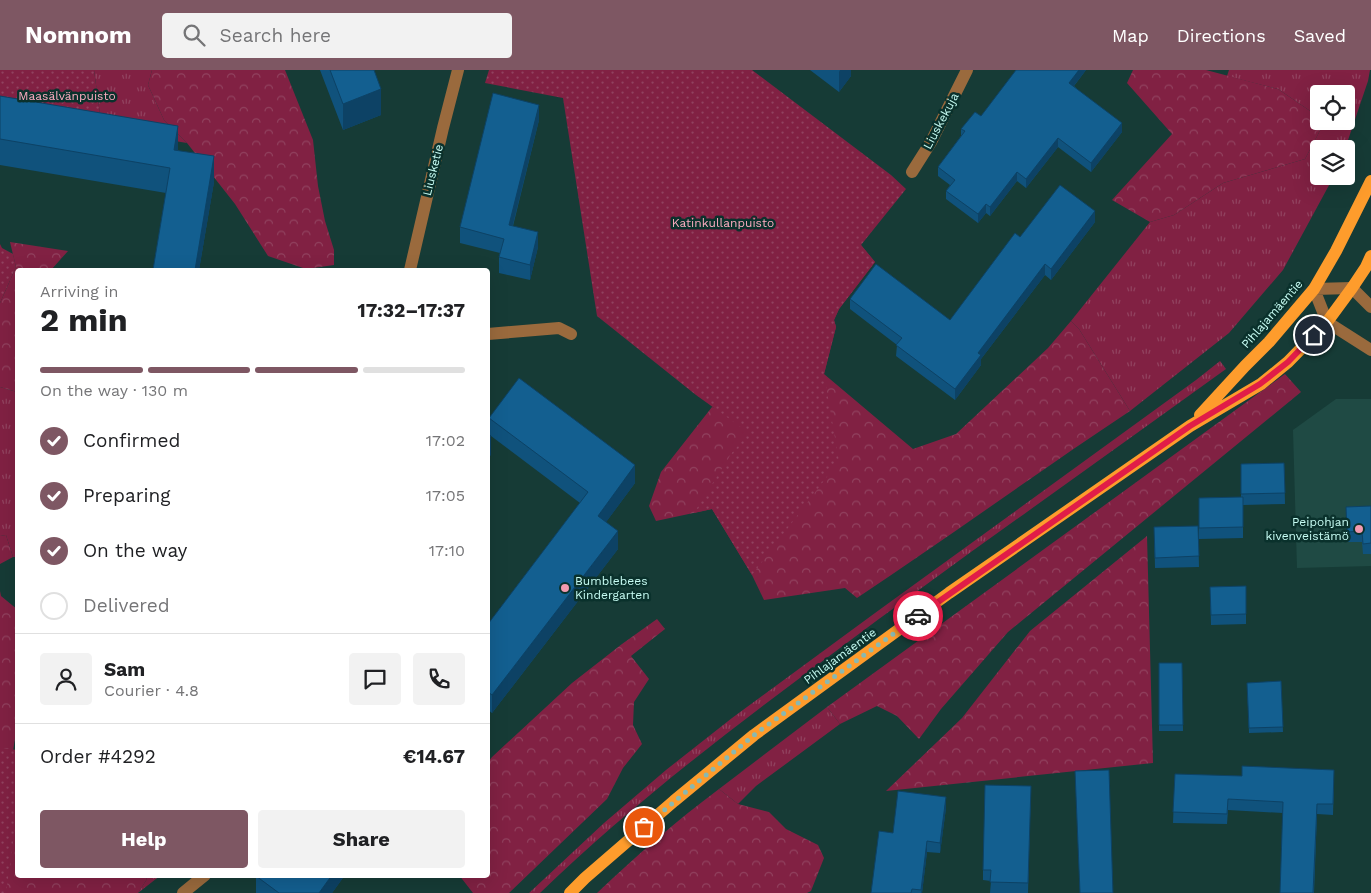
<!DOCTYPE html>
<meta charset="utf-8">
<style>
body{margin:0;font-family:"Work Sans",sans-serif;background:#f2f2f2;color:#202124;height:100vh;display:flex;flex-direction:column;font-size:19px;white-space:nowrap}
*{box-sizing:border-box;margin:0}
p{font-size:16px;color:#757577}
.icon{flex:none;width:28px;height:28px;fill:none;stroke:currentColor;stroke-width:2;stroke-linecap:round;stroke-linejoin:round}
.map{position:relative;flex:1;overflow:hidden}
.drawer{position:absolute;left:15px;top:198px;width:475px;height:610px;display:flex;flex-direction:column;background:#fff;border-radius:5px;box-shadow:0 5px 20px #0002}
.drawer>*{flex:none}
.controls{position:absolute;left:1310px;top:15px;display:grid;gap:10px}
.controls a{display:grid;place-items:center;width:45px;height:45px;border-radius:5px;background:#fff;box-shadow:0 5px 20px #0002;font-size:25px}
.pin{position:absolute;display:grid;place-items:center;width:42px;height:42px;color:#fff;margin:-21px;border:2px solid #fff;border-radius:50%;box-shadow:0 1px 5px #0007}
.courier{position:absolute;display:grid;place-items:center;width:50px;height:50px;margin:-25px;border:4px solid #e11d48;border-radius:50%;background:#fff;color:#222;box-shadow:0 1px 6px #0007}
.headline em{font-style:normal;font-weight:700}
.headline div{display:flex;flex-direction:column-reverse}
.headline{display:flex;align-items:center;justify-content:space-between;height:85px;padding:0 25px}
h1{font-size:32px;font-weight:700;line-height:38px}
.bar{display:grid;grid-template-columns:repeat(4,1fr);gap:8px 5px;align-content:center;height:60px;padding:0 25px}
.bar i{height:6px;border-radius:4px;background:#e0e0e0}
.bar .selected{background:#7e5763}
.bar p{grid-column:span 4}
.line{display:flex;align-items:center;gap:12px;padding:0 25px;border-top:1px solid #e0e0e0}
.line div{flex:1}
.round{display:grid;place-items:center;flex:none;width:52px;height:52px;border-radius:5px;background:#f2f2f2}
ol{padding:0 25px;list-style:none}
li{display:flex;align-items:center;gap:15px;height:55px}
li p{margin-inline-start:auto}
li .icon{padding:5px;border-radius:50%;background:#7e5763;color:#fff;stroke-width:4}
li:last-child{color:#757577}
li i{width:28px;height:28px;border:2px solid #e0e0e0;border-radius:50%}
.primary-button{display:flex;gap:10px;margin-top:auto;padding:10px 25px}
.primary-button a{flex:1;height:58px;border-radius:5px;background:#7e5763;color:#fff;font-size:20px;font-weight:700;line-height:58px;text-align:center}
.primary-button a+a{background:#f2f2f2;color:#202124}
header{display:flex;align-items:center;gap:30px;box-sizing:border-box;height:70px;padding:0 25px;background:#7e5763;color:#fff}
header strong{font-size:24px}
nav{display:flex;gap:28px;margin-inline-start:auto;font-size:18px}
.search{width:350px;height:45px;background:#f2f2f2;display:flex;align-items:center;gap:12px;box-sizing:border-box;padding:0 18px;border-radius:5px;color:#757577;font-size:19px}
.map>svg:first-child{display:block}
.built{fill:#1f4a44}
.grass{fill:url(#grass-tufts)}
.forest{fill:url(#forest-crowns)}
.park{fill:url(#park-dots)}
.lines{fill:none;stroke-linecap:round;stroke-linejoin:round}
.minor{stroke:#9a6a3d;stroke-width:12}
.tertiary{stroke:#9a6a3d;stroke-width:12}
.primary{stroke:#fe9c2c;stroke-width:12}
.wall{fill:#10527c}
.shaded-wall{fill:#0d4265}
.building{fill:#135f90;stroke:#0d4265}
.done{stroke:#89b8b1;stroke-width:5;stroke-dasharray:0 9}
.route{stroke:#e11d48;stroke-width:6}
.poi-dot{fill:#f29ab0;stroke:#0a312c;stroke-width:2}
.labels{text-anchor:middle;stroke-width:5;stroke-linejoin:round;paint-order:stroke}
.park-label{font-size:12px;fill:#fdacc0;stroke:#0a312c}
.street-label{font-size:12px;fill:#c7fcf3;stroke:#0a312c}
.poi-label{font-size:12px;fill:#c7fcf3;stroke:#0a312c;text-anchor:end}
</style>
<header>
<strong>Nomnom</strong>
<div class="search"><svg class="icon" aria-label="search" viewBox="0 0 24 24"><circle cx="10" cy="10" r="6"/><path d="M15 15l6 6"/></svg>Search here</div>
<nav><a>Map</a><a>Directions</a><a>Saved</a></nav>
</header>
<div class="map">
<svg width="1371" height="823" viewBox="0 0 1371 823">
<defs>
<pattern id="grass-tufts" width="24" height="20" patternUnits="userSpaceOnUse" patternTransform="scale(1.25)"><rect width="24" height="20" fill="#812143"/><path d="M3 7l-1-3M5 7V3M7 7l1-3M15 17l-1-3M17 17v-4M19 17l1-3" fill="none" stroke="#91425f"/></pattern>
<pattern id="forest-crowns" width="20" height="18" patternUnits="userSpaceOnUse" patternTransform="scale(1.25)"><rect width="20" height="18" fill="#812143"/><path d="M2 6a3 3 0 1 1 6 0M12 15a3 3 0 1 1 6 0" fill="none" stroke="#91425f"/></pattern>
<pattern id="park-dots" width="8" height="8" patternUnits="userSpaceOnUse" patternTransform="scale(1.25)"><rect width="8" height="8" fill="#812143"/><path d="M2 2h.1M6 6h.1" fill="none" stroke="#91425f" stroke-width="1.8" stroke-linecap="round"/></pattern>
</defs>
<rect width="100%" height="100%" fill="#163b36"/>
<!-- built -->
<path class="built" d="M 1336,329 L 1371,329 L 1371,496 L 1297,498 L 1293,360 Z"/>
<!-- grass -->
<path class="grass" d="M 94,0 L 152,0 L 148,15 L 164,50 L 187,73 L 102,59 Z
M 1229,0 L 1370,0 L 1368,11 L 1345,79 L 1319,79 L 1319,106 L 1334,106 L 1283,200 L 1229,263 L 1130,341 L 1079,259 L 1071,251 L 1150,152 L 1174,145 L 1223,113 L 1305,89 L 1325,51 L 1346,51 L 1346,24 L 1319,24 L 1319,47 L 1278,19 L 1227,6 Z
M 1220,291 L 1226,299 C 1095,394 962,487 832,584 C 731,659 631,735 540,823 L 529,823 L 604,753 L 666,700 L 732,648 L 875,543 L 1196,310 Z
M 0,317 L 17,322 L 17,487 L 13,487 L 6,465 L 0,466 Z
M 827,637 L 840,654 L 756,716 L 738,734 L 719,719 Z
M 143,805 L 161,805 L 138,823 L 147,809 Z"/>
<!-- forest -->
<path class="forest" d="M 152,0 L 285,0 L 313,70 L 318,116 L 325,151 L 334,180 L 334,195 L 306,199 L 268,186 L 235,134 L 187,73 L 164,50 L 148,15 Z
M 1133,0 L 1206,0 L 1278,19 L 1319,47 L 1319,51 L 1325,51 L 1305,89 L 1223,113 L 1174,145 L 1150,152 L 1112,130 L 1172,64 L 1127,13 Z
M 10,172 L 68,181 L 51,200 L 18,200 L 17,322 L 0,317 L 0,233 L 16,197 Z
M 861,175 L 875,192 L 839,239 L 834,250 L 836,257 L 824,304 L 913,379 L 956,364 L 1048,278 L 1071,251 L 1079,259 L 1130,341 C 1038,402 949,467 857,528 L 845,518 L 764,530 L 752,505 L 712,439 L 656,451 L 649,436 L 661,402 L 712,337 L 727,341 Z
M 1285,304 L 1301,322 L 1008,562 L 941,639 L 919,669 L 897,646 L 877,636 L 840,654 L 827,637 Z
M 6,465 L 13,487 L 0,494 L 0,466 Z
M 1147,466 L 1153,693 L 886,721 L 962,648 L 1030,561 Z
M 0,521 L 1,526 L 18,540 L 17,655 L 5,735 L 0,734 Z
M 657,549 L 665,559 L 631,586 L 649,609 L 634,632 L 633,655 L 642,674 L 623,698 L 607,729 L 509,823 L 473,823 L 459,805 L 488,805 L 488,692 L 492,687 L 572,613 L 622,574 Z
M 719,719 L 738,734 L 769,742 L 786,759 L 818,775 L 824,788 L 811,821 L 807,823 L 597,823 C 636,786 676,751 719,719 Z
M 17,749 L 18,805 L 143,805 L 147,809 L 138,823 L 0,823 L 0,776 L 12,750 Z"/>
<!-- park -->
<path class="park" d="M 0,0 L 94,0 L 102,59 L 0,40 Z
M 489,0 L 752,0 L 891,105 L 906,119 L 861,175 L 875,192 L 839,239 L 834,250 L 836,257 L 824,304 L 839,391 L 752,505 L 712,439 L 694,443 L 731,384 L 749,363 L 696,325 L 597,246 L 563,28 L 485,13 Z
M 0,174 L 2,178 L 13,184 L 16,197 L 0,233 Z
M 0,678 L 18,680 L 17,743 L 6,823 L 0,823 Z"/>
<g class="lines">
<!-- minor -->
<path class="minor" d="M 912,102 L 931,72 L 967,0
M 1371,237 L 1352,218 L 1314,219 L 1327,252 L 1371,280
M 488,264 L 559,258 L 571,264"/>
<!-- tertiary -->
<path class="tertiary" d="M 410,200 L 443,58 L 458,0
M 183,823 L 205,805"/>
<!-- primary -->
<path class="primary" d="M 1200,345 L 1245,296 L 1269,272 L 1314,219 L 1336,181 L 1371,111
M 570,823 L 585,808 L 674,731 L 754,665 L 949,523 L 1190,356 L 1261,314 L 1288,292 L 1327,252 L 1352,218 L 1366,197 L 1371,186"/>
</g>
<!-- wall -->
<path class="wall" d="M 320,0 L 374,0 L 381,45 L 343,60 Z
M 810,0 L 851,0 L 851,6 L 839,22 Z
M 1086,0 L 1074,16 L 1122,62 L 1091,102 L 1058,77 L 1026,118 L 1017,111 L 990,146 L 986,143 L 978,153 L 946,129 L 946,121 L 950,115 L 938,106 L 938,97 L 961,66 L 961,59 L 981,46 Z
M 0,26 L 178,80 L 214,112 L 199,200 L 153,200 L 166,123 L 0,95 Z
M 539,50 L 513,156 L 538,177 L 530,210 L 499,203 L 499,187 L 500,183 L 460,173 L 460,157 Z
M 1095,152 L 1051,210 L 1045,205 L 981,289 L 981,295 L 955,330 L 896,286 L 897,275 L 850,239 L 850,229 L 950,250 L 1020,167 Z
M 489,348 L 635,413 L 606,452 L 618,479 L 492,643 L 488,640 L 488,554 L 580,433 L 491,366 L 491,385 Z
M 1284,393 L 1285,434 L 1243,435 L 1243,468 L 1199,469 L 1199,428 L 1241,427 L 1241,394 Z
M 1371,436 L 1371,484 L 1363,484 L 1362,472 L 1347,472 L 1346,437 Z
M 1198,456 L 1199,497 L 1155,498 L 1154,457 Z
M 1246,516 L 1246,554 L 1211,555 L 1210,517 Z
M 1159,593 L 1182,593 L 1183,661 L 1159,661 Z
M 1281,611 L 1283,662 L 1249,663 L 1247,613 Z
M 1175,704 L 1334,711 L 1333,745 L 1317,744 L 1314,823 L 1280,823 L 1283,743 L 1228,740 L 1227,754 L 1173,753 Z
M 1031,716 L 1028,823 L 990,823 L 991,811 L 983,810 L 983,800 Z
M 946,738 L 940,783 L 927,782 L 922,823 L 871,823 L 893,763 Z
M 345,805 L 332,823 L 256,823 L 256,806 Z"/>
<!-- shaded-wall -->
<path class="shaded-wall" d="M 840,0 L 851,0 L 851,6 L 839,22 L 839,2 Z
M 1079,0 L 1086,0 L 1069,22 L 1069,13 Z
M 381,19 L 381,45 L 343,60 L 343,34 Z
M 539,35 L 539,50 L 509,170 L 509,155 Z
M 1122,53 L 1122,62 L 1091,102 L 1091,93 Z
M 178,56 L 178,82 L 174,80 Z
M 1058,68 L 1058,77 L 1026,118 L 1026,109 Z
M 214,86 L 214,112 L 199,200 L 195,200 Z
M 1017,102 L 1017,111 L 990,146 L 990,137 Z
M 986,134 L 986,143 L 978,153 L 978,144 Z
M 1095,141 L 1095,152 L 1051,210 L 1051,199 Z
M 538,162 L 538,177 L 530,210 L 530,195 Z
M 1045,194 L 1045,205 L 981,289 L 981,295 L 955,330 L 955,319 L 978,283 Z
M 491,366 L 491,385 L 488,389 L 488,370 Z
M 635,395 L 635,413 L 598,463 L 598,446 Z
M 618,461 L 618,479 L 492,643 L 492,625 Z
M 946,727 L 946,738 L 940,783 L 940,773 Z
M 927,771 L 927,782 L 922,823 L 921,823 Z
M 332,805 L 345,805 L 332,823 L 319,823 Z"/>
<!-- building -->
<path class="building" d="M 330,0 L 374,0 L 381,19 L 343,34 Z
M 1016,0 L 1079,0 L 1069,13 L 1122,53 L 1091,93 L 1058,68 L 1026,109 L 1017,102 L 990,137 L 986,134 L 978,144 L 946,121 L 955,110 L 938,97 L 965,61 L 961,59 L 975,42 L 981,46 Z
M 493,23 L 539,35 L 509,155 L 538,162 L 530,195 L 499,187 L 504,169 L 460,157 Z
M 0,26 L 178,56 L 174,80 L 214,86 L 195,200 L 153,200 L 170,98 L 0,69 Z
M 1060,115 L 1095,141 L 1051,199 L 1045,194 L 978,283 L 981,285 L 955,319 L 896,275 L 902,268 L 850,229 L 876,194 L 950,250 L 1015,163 L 1020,167 Z
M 519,308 L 635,395 L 598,446 L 618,461 L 492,625 L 488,622 L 488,554 L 588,422 L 489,348 Z
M 488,363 L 491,366 L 488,370 Z
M 1284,393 L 1285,423 L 1241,424 L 1241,394 Z
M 1243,427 L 1243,457 L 1199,458 L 1199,428 Z
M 1371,436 L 1371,473 L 1363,474 L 1362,461 L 1347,462 L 1346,437 Z
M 1198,456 L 1199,486 L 1155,488 L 1154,457 Z
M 1246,516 L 1246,544 L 1211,545 L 1210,517 Z
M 1159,593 L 1182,593 L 1183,655 L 1159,655 Z
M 1281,611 L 1283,657 L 1249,658 L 1247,613 Z
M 1242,696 L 1334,700 L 1333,734 L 1317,734 L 1313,823 L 1280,823 L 1283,732 L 1228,729 L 1227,744 L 1173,742 L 1175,704 L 1242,706 Z
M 1109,700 L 1113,823 L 1080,823 L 1075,701 Z
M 985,715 L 1031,716 L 1028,813 L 990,812 L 991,800 L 983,800 Z
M 898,721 L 946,727 L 940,773 L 927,771 L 921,820 L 912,819 L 911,823 L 871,823 L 879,761 L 893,763 Z
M 257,805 L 332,805 L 319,823 L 279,823 L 256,806 Z"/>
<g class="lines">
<!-- done -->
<path class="done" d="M 644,757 L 754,665 L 918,546"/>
<!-- route -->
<path class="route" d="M 918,546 L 1190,356 L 1260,314 L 1288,292 L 1314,265"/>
</g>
<!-- markers -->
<g class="poi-dot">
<circle cx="1359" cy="459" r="5"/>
<circle cx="565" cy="518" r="5"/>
</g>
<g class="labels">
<!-- park labels -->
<g class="park-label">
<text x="67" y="30">Maasälvänpuisto</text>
<text x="723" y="157">Katinkullanpuisto</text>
</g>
<!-- street labels -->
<g class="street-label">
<text transform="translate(941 51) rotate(-62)" y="4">Liuskekuja</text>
<text transform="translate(433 100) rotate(-76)" y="4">Liusketie</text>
<text transform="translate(1272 244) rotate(-49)" y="4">Pihlajamäentie</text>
<text transform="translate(840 586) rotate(-36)" y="4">Pihlajamäentie</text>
</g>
<!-- poi labels -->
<g class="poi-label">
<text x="1349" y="456">Peipohjan<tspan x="1349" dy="14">kivenveistämö</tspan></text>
<text x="575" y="515" text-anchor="start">Bumblebees<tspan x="575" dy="14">Kindergarten</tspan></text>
</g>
</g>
</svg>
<div class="controls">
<a><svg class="icon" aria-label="locate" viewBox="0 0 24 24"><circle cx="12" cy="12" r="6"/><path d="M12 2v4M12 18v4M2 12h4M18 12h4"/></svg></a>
<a><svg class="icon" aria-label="layers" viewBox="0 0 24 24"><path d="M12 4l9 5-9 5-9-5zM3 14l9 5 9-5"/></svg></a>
</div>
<div class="pin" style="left:644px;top:757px;background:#ea580c"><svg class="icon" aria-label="bag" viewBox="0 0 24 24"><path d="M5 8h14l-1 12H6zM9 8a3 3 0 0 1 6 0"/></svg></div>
<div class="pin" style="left:1314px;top:265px;background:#1f2937"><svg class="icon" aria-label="home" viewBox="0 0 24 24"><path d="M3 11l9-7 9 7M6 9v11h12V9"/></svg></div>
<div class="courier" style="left:918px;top:546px"><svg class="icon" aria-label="car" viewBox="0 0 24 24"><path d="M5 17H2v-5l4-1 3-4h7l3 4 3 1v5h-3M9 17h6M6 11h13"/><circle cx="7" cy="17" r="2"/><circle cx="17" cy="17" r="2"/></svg></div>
<section class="drawer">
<div class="headline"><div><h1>2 min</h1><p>Arriving in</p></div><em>17:32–17:37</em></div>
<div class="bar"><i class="selected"></i><i class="selected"></i><i class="selected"></i><i></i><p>On the way · 130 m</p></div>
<ol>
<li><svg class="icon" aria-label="check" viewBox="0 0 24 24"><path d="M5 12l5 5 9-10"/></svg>Confirmed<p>17:02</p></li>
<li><svg class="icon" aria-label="check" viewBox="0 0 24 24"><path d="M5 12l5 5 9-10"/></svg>Preparing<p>17:05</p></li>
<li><svg class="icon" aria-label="check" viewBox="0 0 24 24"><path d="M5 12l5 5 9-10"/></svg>On the way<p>17:10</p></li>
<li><i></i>Delivered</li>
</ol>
<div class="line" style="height:90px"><a class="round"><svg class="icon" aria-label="person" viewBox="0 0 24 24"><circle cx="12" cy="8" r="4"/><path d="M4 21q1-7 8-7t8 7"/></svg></a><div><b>Sam</b><p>Courier · 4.8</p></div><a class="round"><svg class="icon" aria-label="chat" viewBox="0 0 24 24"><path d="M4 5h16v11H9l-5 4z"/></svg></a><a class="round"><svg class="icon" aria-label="phone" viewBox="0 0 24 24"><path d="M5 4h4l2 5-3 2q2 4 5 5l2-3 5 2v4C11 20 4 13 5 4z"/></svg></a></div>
<div class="line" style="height:65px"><div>Order #4292</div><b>€14.67</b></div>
<div class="primary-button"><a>Help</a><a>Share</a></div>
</section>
</div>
